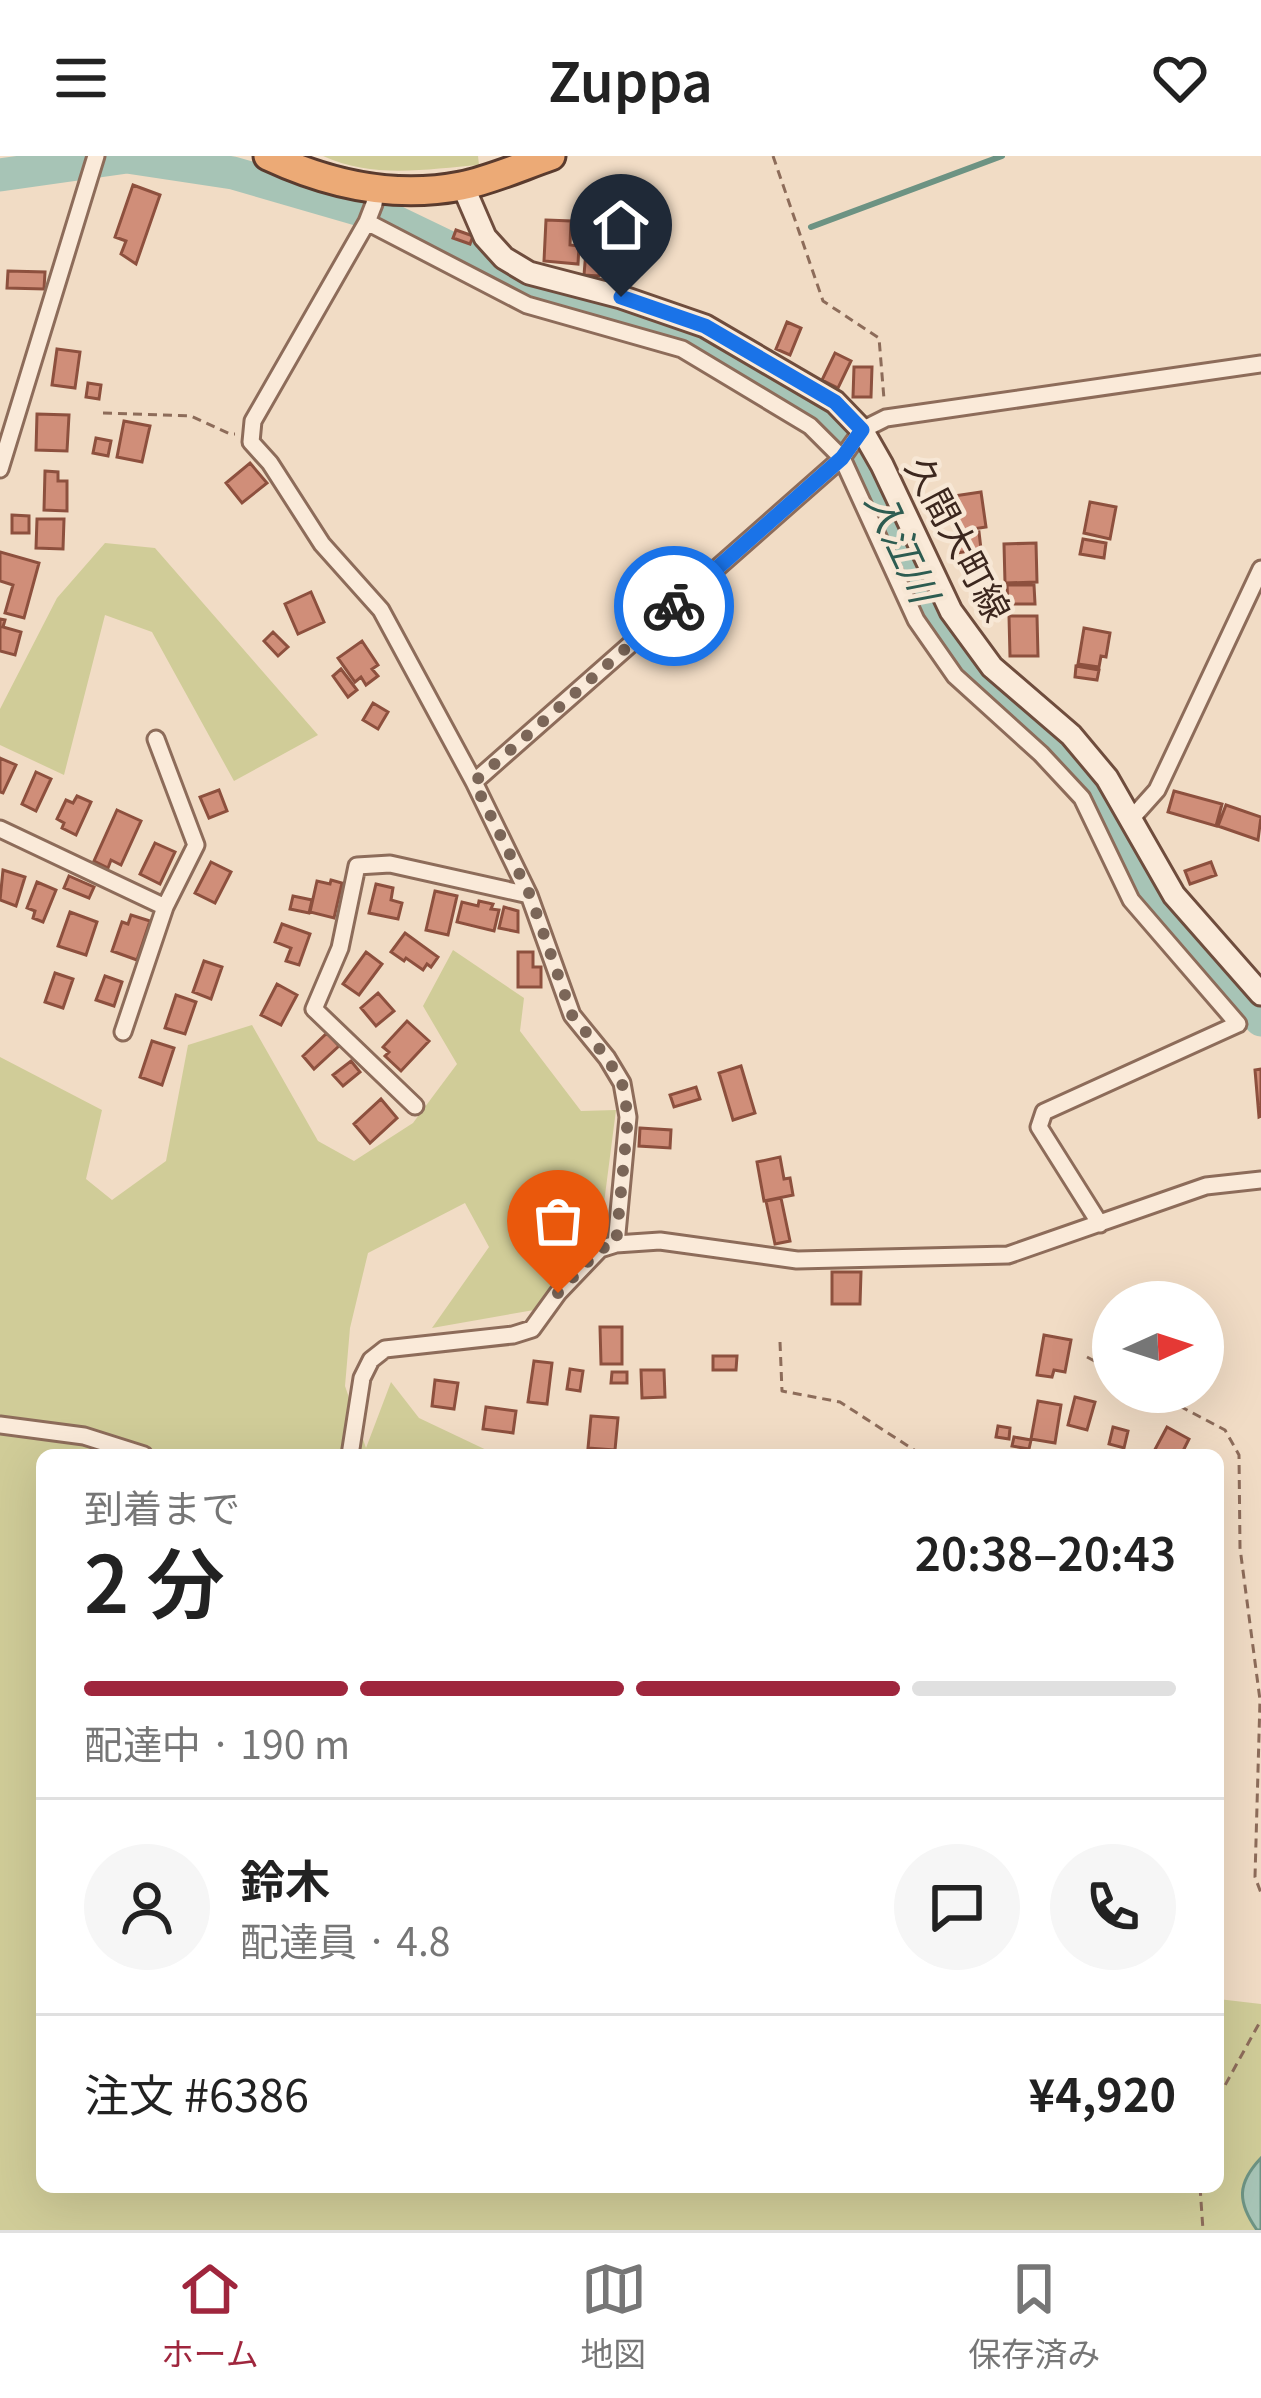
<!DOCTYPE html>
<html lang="ja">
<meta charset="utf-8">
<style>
body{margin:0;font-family:Georgia,"Noto Sans JP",serif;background:#f6f6f6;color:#222;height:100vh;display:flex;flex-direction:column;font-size:45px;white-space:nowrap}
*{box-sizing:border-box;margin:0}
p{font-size:39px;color:#767676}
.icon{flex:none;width:66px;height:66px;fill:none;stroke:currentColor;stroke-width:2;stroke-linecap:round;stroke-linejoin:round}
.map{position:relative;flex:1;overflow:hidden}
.details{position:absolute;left:36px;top:1293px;width:1188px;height:744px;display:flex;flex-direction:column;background:#fff;border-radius:18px;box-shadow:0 12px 48px #0002}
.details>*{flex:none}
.needle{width:78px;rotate:87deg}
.buttons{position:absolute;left:1092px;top:1125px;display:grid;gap:24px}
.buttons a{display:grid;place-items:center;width:132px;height:132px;border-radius:50%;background:#fff;box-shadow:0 12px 48px #0002;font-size:60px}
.pin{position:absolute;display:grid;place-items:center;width:102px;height:102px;color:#fff;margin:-123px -51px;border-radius:50% 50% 50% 0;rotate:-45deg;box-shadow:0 0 12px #0007}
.pin .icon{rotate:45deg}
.courier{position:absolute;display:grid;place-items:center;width:120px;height:120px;margin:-60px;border:9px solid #1a73e8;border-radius:50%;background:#fff;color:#222;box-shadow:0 3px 15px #0007}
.summary em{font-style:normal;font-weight:600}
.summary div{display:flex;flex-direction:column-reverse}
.summary{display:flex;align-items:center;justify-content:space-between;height:204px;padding:0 48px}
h1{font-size:78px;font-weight:600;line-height:90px}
.bar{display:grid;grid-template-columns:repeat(4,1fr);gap:18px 12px;align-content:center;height:144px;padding:0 48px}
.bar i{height:15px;border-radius:9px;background:#e0e0e0}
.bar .on{background:#9f263d}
.bar p{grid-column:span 4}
.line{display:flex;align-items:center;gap:30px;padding:0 48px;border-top:3px solid #e0e0e0}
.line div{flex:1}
.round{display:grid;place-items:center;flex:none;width:126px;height:126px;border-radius:63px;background:#f6f6f6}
header{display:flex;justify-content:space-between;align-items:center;height:156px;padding:0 48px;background:#fff;font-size:54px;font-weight:600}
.dock{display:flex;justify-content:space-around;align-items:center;height:168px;border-top:3px solid #e0e0e0;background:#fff;font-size:33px;color:#767676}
.dock a{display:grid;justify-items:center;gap:6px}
.dock .on{color:#9f263d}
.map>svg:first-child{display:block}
.green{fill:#d0cc98}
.water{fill:#a7c4b6;stroke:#6d9383;stroke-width:3}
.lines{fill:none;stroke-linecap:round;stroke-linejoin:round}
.stream{stroke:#6d9383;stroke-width:6}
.river{stroke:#a7c4b6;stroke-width:33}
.building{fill:#d08e79;stroke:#8d503e;stroke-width:3}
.minor-casing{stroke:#8d6c5a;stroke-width:21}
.secondary-casing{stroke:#6f4d3d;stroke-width:27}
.trunk-casing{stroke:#5a3b2e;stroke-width:33}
.path{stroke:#8d6c5a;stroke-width:3;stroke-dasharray:9 6;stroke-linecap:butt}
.minor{stroke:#faead9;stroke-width:15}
.secondary{stroke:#faead9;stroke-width:21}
.trunk{stroke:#ecaa76;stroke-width:27}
.done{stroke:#7b6658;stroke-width:12;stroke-dasharray:0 21.6}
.route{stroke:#1a73e8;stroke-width:15}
.labels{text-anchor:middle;stroke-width:9;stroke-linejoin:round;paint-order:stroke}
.street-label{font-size:36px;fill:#3c271e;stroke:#f7e7d5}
.water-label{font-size:39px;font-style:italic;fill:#2d5c51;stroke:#f7e7d5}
</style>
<header><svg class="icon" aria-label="menu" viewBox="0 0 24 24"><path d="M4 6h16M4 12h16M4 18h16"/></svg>Zuppa<svg class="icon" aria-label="heart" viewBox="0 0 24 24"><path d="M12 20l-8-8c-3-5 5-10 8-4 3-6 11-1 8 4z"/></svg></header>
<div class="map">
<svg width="1261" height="2074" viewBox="0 0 1261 2074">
<rect width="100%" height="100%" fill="#f1dcc5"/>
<!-- green -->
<path class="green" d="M 323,0 L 478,0 L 479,9 C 428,13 372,23 323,0 Z
M 105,387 L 155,392 L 318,579 L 234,625 L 152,476 L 105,459 L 64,619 L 0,589 L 0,553 L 57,442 Z
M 453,794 L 524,842 L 520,875 L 581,955 L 616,954 L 600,1078 L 534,1154 L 432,1172 L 489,1091 L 465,1047 L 368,1097 L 350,1172 L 345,1230 L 366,1292 L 391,1226 L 419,1262 L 497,1299 L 42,1299 L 42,2031 L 1218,2031 L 1218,1843 L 1261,1848 L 1261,2002 L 1248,2016 L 1249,2063 L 1257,2074 L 0,2074 L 0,901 L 102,954 L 86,1023 L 112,1044 L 166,1005 L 188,889 L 252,869 L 318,985 L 354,1005 L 413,967 L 457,908 L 423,850 Z"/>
<!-- water -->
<path class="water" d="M 1261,2002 L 1261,2074 L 1257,2074 C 1237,2046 1237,2027 1261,2002 Z"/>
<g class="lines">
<!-- stream -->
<path class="stream" d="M 811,71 L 1002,0"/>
<!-- river -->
<path class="river" d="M 0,19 L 127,1 L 233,17 L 388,62 L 529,130 L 618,153 L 702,186 L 819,255 L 862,305 L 924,446 L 970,515 L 1059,588 L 1093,631 L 1134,711 L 1171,768 L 1261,864"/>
</g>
<!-- building -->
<path class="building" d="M 133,29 L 160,39 L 136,108 L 121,98 L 126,85 L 115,81 Z
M 546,64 L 571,65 L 570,89 L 579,90 L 578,108 L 544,105 Z
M 456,74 L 473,80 L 470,88 L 453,82 Z
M 586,95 L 602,97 L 599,120 L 584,119 Z
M 8,115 L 45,116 L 44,133 L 7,132 Z
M 787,166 L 801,172 L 790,199 L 776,193 Z
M 57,193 L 80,196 L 75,232 L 52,229 Z
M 835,197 L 851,205 L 838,232 L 822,224 Z
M 854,211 L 872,211 L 871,241 L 853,241 Z
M 88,227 L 101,229 L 99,243 L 86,241 Z
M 37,258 L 69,259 L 67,295 L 36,294 Z
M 124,265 L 150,270 L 142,306 L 117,301 Z
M 96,282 L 111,285 L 108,300 L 93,297 Z
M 250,307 L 267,327 L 242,347 L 226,327 Z
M 45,315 L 58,316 L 58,325 L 67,325 L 67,355 L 44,354 Z
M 981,336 L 986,371 L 960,375 L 954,340 Z
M 1090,346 L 1116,351 L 1110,383 L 1084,377 Z
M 12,359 L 29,360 L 29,377 L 12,377 Z
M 37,363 L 64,363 L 63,393 L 36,392 Z
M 979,376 L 981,393 L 957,397 L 955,379 Z
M 1083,383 L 1106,387 L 1104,402 L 1080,398 Z
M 1036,387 L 1037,426 L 1005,427 L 1004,388 Z
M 0,396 L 39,407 L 24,462 L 5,457 L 13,429 L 0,425 Z
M 1007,429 L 1034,429 L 1035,448 L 1008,448 Z
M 311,436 L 324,466 L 298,478 L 285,448 Z
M 1009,460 L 1037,460 L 1038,500 L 1010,500 Z
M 0,463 L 5,464 L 3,471 L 21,476 L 15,499 L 0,495 Z
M 1084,472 L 1110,477 L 1106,501 L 1101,500 L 1099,511 L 1078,508 Z
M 273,476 L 288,491 L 278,500 L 264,485 Z
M 362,485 L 378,509 L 372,513 L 378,520 L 366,529 L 361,521 L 355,526 L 338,502 Z
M 1076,510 L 1099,514 L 1097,524 L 1075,521 Z
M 341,513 L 357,534 L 348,541 L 333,520 Z
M 373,547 L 388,556 L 378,573 L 363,564 Z
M 0,602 L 16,609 L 3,637 L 0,636 Z
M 36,616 L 51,623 L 36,655 L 22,648 Z
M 219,634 L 227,655 L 209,662 L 200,641 Z
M 1174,635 L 1222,648 L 1216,670 L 1168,656 Z
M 77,640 L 91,646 L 76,679 L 62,672 L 64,667 L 57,663 L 66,644 L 73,647 Z
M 1226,649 L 1261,661 L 1258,684 L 1218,670 Z
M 117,654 L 141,665 L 121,709 L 111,704 L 108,712 L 94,705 Z
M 155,687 L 175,696 L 160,728 L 140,718 Z
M 211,706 L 231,716 L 215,747 L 195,737 Z
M 1211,706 L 1216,719 L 1190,728 L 1185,715 Z
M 3,714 L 25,721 L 16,750 L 0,744 Z
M 69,720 L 94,731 L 89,742 L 64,732 Z
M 331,724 L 342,727 L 334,762 L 310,756 L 317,725 L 330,728 Z
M 37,726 L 56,734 L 43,766 L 33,762 L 35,755 L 27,752 Z
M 376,728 L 393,732 L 391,744 L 402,747 L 398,763 L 369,757 Z
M 435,735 L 457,740 L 448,779 L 426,774 Z
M 293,740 L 312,744 L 309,757 L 290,753 Z
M 479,745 L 493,748 L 491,753 L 499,754 L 494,775 L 457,766 L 462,746 L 478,750 Z
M 504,751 L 518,755 L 518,776 L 499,772 Z
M 70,756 L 97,766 L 86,799 L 58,790 Z
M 131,759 L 150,765 L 137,804 L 112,795 L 122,766 L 128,768 Z
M 282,768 L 310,778 L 299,809 L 286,805 L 291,792 L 275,786 Z
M 405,777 L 438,801 L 431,811 L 427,808 L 423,814 L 406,802 L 404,805 L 391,796 Z
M 366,796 L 382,808 L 359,839 L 343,828 Z
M 518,796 L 533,796 L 533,811 L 541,811 L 541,831 L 518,831 Z
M 204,805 L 222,811 L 211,843 L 193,836 Z
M 55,817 L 73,823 L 63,852 L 45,846 Z
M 105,820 L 122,826 L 114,850 L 96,844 Z
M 277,828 L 297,839 L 281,869 L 261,859 Z
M 378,837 L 394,855 L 376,870 L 361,852 Z
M 176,839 L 196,846 L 185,878 L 165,872 Z
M 407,865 L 429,885 L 401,915 L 385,900 L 389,896 L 383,891 Z
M 327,877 L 339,890 L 314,913 L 303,900 Z
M 152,885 L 174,892 L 162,929 L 140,921 Z
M 351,905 L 360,916 L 343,930 L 333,919 Z
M 741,910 L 755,957 L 733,964 L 719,917 Z
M 1261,913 L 1261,960 L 1259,961 L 1255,914 Z
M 696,931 L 700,943 L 674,951 L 670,939 Z
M 381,943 L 397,962 L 370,987 L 354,968 Z
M 640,972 L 671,974 L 670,992 L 639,990 Z
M 780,1001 L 784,1023 L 790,1022 L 793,1039 L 764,1045 L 757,1006 Z
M 781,1042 L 790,1085 L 775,1088 L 766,1045 Z
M 832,1116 L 861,1116 L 860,1148 L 832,1148 Z
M 600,1171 L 622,1171 L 622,1208 L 601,1208 Z
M 1044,1179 L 1071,1184 L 1065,1216 L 1054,1214 L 1052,1221 L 1037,1219 Z
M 713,1200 L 737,1200 L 736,1214 L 713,1214 Z
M 534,1205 L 552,1207 L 547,1248 L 528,1246 Z
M 570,1213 L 583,1215 L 580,1235 L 567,1233 Z
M 641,1214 L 664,1214 L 665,1241 L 642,1242 Z
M 612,1216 L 627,1216 L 627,1227 L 611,1227 Z
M 435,1224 L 458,1227 L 454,1253 L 432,1250 Z
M 1075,1241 L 1095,1246 L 1087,1274 L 1068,1269 Z
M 1038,1245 L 1061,1249 L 1055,1287 L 1031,1283 Z
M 486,1251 L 516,1255 L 513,1277 L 483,1273 Z
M 591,1260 L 618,1262 L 615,1294 L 588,1292 Z
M 998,1270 L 1010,1272 L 1009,1283 L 996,1281 Z
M 1113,1271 L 1128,1275 L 1124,1292 L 1109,1288 Z
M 1167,1271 L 1189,1283 L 1181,1299 L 1152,1299 Z
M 1014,1281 L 1031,1284 L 1029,1293 L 1012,1290 Z"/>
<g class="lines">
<defs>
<path id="minor" d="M 376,34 L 374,48 L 367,66 L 253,265 L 251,286 L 270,307 L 322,388 L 381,454 L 474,626 L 529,739 L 572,859 L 607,902 L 622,927 L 628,961 L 616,1088
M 367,66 L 527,149 L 682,193 L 810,270 L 842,302 L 916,464 L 955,520 L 1041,598 L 1082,642 L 1131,744 L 1238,868 L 1044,956 L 1039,971 L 1100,1068
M 0,313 L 96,0
M 474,626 L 842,302 L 862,274 L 886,262 L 1261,208
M 1131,663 L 1157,634 L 1261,413
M 0,673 L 165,751
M 123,876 L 165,751 L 196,689 L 156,583
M 415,950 L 314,853 L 340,792 L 357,710 L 390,708 L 529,739
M 0,1269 L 84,1280 L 144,1299
M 350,1299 L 362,1222 L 371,1204 L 385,1193 L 513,1179 L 532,1173 L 558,1137 L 600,1093 L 616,1088 L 660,1085 L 797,1104 L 1008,1099 L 1206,1030 L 1261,1024"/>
<path id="secondary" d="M 463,30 L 485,81 L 504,102 L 529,117 L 621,141 L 705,170 L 835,246 L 862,274 L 882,309 L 951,455 L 992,511 L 1071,579 L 1107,622 L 1174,739 L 1261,838"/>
<path id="trunk" d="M 268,0 C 328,28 395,43 461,30 C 491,24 522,10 551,0"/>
</defs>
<!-- minor casing -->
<use href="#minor" class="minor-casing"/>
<!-- secondary casing -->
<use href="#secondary" class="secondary-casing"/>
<!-- trunk casing -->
<use href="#trunk" class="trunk-casing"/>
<!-- path -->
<path class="path" d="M 773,0 L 823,145 L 879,182 L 884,243
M 103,257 L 191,260 L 230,278 L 235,278
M 780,1186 L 782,1235 L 840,1246 L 922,1299
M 1087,1201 L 1113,1215
M 1153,1236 L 1225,1274 L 1239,1299 L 1240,1392 L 1260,1544 L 1255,1721 L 1261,1737
M 1098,1297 L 1098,1299
M 1218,1942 L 1261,1864
M 1200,2031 L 1203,2074"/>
<!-- minor -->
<use href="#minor" class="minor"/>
<!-- secondary -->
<use href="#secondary" class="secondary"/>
<!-- trunk -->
<use href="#trunk" class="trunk"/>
</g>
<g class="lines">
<!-- done -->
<path class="done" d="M 558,1137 L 600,1093 L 616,1088 L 628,961 L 622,927 L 607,902 L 572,859 L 530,739 L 474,626 L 674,450"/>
<!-- route -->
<path class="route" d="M 621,141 L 705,170 L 835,246 L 862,274 L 842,302 L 674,450"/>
</g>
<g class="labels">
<!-- street labels -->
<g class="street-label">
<text transform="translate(958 383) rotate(62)" y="13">久間大町線</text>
</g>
<!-- water labels -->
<g class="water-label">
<text transform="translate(902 391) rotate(65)" y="14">入江川</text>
</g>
</g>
</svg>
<div class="buttons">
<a><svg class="needle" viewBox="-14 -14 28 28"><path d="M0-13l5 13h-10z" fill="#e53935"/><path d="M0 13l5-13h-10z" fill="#767676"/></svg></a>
</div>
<div class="pin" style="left:558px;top:1137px;background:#ea580c"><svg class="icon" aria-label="bag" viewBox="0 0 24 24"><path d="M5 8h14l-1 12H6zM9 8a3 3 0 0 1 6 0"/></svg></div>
<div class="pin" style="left:621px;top:141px;background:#1f2937"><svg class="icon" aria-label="home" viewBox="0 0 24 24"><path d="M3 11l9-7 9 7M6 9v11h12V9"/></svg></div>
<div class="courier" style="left:674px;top:450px"><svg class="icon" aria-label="bike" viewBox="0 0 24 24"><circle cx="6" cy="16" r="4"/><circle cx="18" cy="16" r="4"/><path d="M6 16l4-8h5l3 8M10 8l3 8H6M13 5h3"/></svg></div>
<section class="details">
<div class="summary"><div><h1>2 分</h1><p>到着まで</p></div><em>20:38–20:43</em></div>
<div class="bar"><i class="on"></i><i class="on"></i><i class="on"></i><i></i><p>配達中 · 190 m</p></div>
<div class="line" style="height:216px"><a class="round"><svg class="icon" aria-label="person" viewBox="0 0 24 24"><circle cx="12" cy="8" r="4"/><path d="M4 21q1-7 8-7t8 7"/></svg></a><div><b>鈴木</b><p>配達員 · 4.8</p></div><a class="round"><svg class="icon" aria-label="chat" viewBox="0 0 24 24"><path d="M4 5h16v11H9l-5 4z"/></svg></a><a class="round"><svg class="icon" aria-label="phone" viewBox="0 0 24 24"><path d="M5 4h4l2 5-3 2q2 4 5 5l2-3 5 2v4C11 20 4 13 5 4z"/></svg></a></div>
<div class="line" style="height:156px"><div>注文 #6386</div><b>¥4,920</b></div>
</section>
</div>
<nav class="dock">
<a class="on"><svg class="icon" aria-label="home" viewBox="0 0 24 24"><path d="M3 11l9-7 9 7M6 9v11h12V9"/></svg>ホーム</a>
<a><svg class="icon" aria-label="map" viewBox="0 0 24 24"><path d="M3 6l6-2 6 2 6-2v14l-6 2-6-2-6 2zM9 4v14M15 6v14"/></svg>地図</a>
<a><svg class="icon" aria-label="saved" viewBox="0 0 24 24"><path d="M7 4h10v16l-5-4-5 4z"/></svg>保存済み</a>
</nav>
